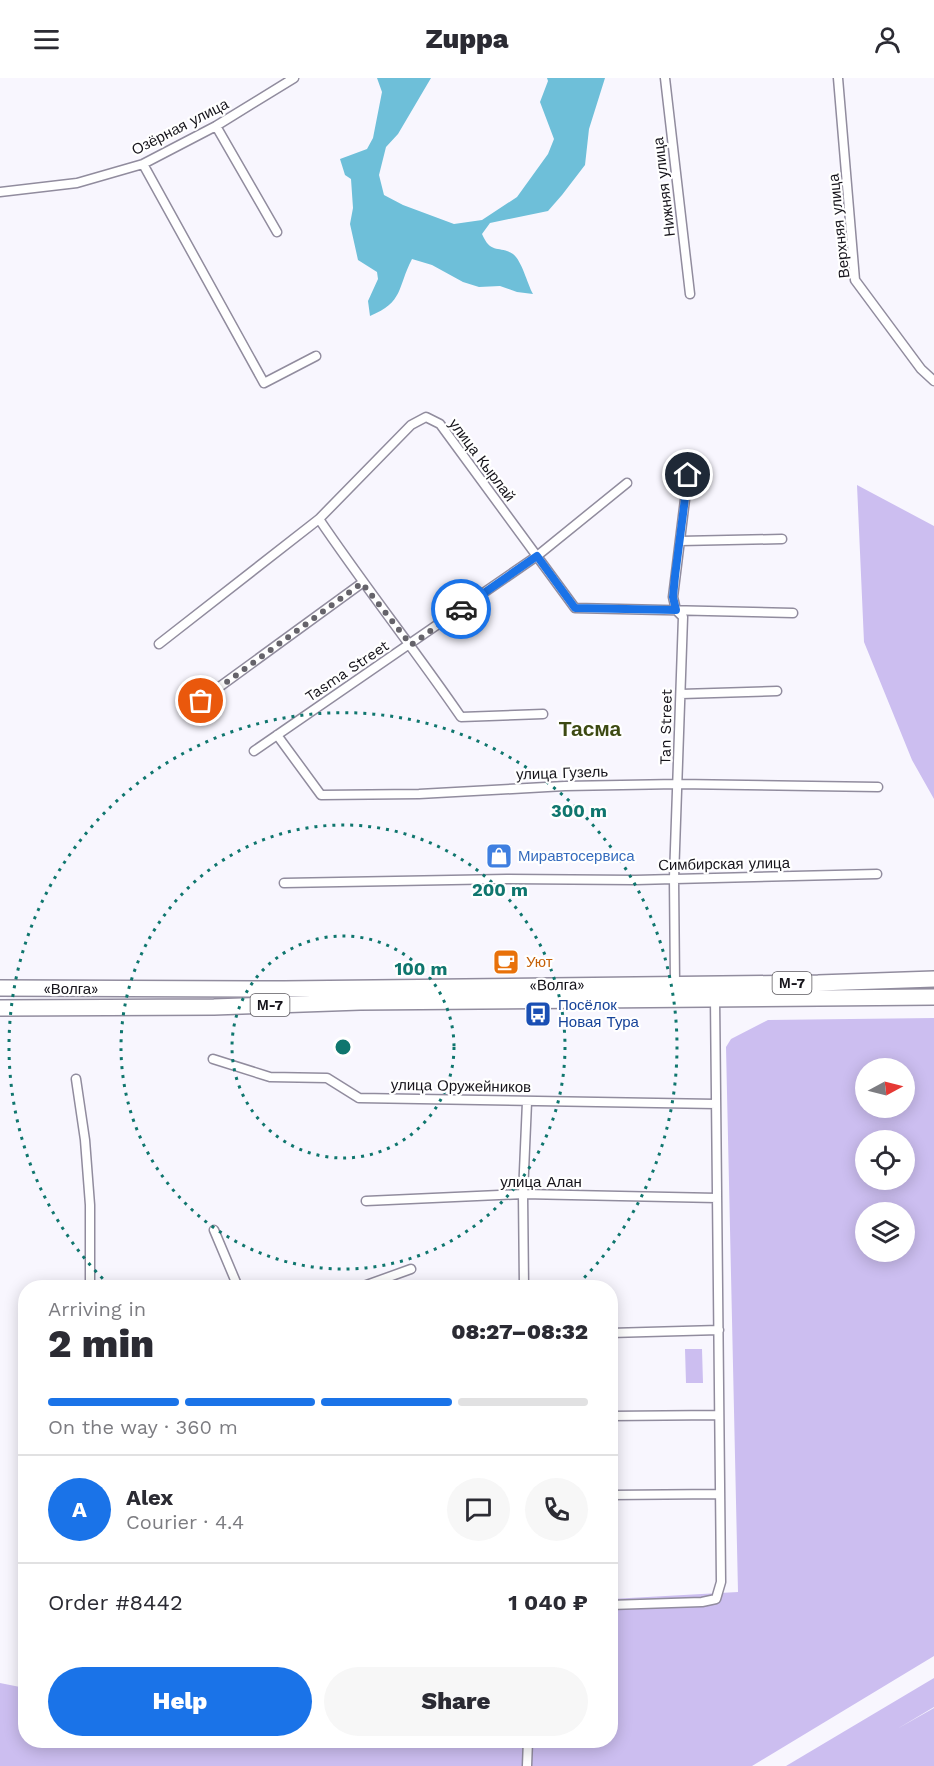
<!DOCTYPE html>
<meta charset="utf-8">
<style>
body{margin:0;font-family:"Work Sans",sans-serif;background:#f7f7f7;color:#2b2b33;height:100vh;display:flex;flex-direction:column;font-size:22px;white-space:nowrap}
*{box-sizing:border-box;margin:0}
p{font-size:20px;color:#7c7c81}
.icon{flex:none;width:33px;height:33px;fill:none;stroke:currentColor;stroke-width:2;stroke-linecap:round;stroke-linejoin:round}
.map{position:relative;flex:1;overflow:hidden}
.sheet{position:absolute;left:18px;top:1202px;width:600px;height:468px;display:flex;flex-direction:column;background:#fff;border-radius:24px;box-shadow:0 3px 15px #0003}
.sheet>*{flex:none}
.needle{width:39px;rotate:83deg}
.fabs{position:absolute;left:855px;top:980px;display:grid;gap:12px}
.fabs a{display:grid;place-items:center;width:60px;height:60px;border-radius:50%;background:#fff;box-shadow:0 3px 15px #0003;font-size:30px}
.pin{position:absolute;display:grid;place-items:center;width:51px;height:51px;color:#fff;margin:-26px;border:3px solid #fff;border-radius:50%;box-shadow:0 2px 6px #0007}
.courier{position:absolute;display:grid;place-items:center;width:60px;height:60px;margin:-30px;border:4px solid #1a73e8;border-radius:50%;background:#fff;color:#222;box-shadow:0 2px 8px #0007}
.summary em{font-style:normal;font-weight:800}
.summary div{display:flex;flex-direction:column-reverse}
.summary{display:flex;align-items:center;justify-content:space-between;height:102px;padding:0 30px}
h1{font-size:39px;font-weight:800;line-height:45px}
.bar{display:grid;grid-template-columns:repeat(4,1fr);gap:9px 6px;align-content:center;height:72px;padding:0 30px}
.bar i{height:8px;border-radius:4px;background:#e1e1e2}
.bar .selected{background:#1a73e8}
.bar p{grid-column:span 4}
.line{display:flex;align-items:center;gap:15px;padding:0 30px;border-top:2px solid #e1e1e2}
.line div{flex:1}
.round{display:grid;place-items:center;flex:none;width:63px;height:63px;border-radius:32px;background:#f7f7f7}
.cta{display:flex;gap:12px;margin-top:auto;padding:12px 30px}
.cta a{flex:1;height:69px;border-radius:36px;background:#1a73e8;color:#fff;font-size:24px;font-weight:800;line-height:69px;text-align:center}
.cta a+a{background:#f7f7f7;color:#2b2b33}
header{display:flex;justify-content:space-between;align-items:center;height:78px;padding:0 30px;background:#fff;font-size:27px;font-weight:800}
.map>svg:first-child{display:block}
.green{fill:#ccbef0;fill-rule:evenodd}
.water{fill:#6ebfd9}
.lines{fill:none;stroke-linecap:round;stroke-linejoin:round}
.street-casing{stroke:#918c9e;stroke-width:11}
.highway-casing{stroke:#918c9e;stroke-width:18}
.street{stroke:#fff;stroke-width:8}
.highway{stroke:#fff;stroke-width:15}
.done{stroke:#65636a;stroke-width:6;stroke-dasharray:0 10.8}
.route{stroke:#1a73e8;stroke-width:8}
.ring{fill:none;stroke:#0f766e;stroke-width:3;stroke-dasharray:3 6}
.labels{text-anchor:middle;stroke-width:4.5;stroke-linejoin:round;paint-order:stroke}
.shield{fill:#fff;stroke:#5c5a5f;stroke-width:1.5}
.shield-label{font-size:14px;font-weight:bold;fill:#16141b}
.street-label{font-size:15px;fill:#16141b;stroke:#fff}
.shop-label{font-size:15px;fill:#366cbe;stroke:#fff;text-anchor:start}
.food-label{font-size:15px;fill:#c56008;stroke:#fff;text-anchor:start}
.transit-label{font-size:15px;fill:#164399;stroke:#fff;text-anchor:start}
.district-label{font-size:21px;font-weight:bold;fill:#3d4a12;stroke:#fff}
.centre{fill:#0f766e;stroke:#fff;stroke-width:3}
.ring-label{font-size:18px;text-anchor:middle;font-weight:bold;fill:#0f766e;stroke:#fff;stroke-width:4.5;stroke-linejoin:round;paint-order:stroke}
</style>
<header><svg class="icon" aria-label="menu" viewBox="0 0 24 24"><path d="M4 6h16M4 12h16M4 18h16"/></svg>Zuppa<svg class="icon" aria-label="person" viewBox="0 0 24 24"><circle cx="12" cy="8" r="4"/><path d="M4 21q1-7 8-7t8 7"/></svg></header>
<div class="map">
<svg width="934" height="1688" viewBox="0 0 934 1688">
<rect width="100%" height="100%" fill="#f8f6fe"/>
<!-- green -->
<path class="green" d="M 857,407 L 934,448 L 934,721 L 912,682 L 864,564 Z
M 934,940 L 934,1578 L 752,1688 L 0,1688 L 0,1605 L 25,1610 L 26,1662 L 610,1662 L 611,1521 L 738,1514 L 726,969 L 731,961 L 768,942 ZM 866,990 L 904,990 L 904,1029 L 866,1029 ZM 866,1062 L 904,1062 L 904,1101 L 866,1101 ZM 866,1134 L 904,1134 L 904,1173 L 866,1173 Z
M 685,1271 L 702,1271 L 703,1305 L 686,1305 Z
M 934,1600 L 934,1629 L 897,1651 L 934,1630 L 934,1688 L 786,1688 Z"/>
<!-- water -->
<path class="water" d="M 377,0 L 431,0 L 398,56 L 386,69 L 379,97 L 384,117 L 403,127 L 454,146 L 482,142 L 517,119 L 548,76 L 554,61 L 540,24 L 548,3 L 547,0 L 605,0 L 589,51 L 585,87 L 562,117 L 548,133 L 490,145 L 482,156 C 491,177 499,167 513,176 C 522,183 527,205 533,216 L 517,214 L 500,208 L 479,209 L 463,204 L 432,187 L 412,181 C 397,210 404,224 370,238 L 368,223 L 378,201 L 377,194 L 358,182 L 350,146 L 353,130 L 351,101 L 345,97 L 340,81 L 367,71 L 373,60 L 382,14 Z"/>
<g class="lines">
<defs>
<path id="street" d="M 665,0 L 690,216
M 838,0 L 855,202 L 921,291 L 934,303
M 216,48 L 277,154
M 143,86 L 264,305 L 316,278
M 0,114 L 77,105 L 143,86 L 216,48 L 294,0
M 319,441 C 365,509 415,572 461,639 L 543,636
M 680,463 L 782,461
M 159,566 L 319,441 L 411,347 L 426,339 L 440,346 L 575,530 L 793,535
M 681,616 L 777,613
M 200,623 L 362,505
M 277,657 L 321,717 L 419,716 L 565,708 L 678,706 L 878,709
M 254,673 L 537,478 L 627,405
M 284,805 L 507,801 L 635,802 L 877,796
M 675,906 L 674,800 L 683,539 L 676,532 L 673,519 L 688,397
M 213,981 L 270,999 L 327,1000 L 359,1020 L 716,1026
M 76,1001 L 85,1062 L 90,1127 L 90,1209
M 366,1123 L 523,1116 L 717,1120
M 214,1152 L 238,1209
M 361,1209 L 411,1191
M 524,1209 L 523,1116 L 527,1024
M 610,1255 L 719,1252
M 610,1338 L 719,1337
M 610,1417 L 720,1416
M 610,1527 L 702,1524 L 716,1521 L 721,1504 L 715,920
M 527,1688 L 528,1662"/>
<path id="highway" d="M 0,910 L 284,911 L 818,905 L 934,901
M 0,930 L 214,929 L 360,924 L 934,919"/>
</defs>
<!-- street casing -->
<use href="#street" class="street-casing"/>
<!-- highway casing -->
<use href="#highway" class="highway-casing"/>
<!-- street -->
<use href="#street" class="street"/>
<!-- highway -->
<use href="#highway" class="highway"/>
</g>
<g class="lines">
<!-- done -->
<path class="done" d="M 201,623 L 362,505 L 411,567 L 461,531"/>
<!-- route -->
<path class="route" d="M 461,531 L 537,478 L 575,530 L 676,532 L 673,519 L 675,498 L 688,397"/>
</g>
<!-- distance rings -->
<g class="ring">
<circle cx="343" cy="969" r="111"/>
<circle cx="343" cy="969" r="222"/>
<path d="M109 1207A334 334 0 1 1 577 1207"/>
</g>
<!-- icons -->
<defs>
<symbol id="shop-square" viewBox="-11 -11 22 22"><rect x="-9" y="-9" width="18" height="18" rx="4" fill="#3f7fe0" stroke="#fff"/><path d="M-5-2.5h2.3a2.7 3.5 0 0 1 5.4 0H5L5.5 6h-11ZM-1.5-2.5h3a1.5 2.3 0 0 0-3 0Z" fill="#fff"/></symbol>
<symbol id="cafe-square" viewBox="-11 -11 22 22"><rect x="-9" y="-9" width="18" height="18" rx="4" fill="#e8710a" stroke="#fff"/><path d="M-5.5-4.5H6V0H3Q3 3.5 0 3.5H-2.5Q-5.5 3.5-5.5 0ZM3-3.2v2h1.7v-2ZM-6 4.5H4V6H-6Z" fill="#fff"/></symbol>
<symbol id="bus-square" viewBox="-11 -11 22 22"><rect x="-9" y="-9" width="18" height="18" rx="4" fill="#1a4fb4" stroke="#fff"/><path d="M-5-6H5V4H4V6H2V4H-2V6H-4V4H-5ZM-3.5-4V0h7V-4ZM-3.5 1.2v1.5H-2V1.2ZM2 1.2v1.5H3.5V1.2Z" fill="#fff"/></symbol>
</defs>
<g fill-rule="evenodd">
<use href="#shop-square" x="484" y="763" width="30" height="30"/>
<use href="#cafe-square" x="491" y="869" width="30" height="30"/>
<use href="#bus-square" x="523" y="921" width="30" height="30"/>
</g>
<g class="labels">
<!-- shield labels -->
<g class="shield">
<rect x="772.5" y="894" width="39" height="22" rx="4.5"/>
<rect x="250.5" y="916" width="39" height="22" rx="4.5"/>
</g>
<g class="shield-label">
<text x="792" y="910">М-7</text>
<text x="270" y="932">М-7</text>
</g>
<!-- street labels -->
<g class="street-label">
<text transform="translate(180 49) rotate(-27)" y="5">Озёрная улица</text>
<text transform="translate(664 109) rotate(-97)" y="5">Нижняя улица</text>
<text transform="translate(839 148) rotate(-96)" y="5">Верхняя улица</text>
<text transform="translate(482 382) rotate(53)" y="5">улица Кырлай</text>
<text transform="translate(347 593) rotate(-34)" y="5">Tasma Street</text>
<text transform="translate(666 649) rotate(-89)" y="5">Tan Street</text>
<text transform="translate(562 695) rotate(-2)" y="5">улица Гузель</text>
<text transform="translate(724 786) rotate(-1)" y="5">Симбирская улица</text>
<text transform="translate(557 907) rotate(-1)" y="5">«Волга»</text>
<text x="71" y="916">«Волга»</text>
<text transform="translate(461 1008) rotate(1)" y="5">улица Оружейников</text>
<text x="541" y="1109">улица Алан</text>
</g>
<!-- shop labels -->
<g class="shop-label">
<text x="518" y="783">Миравтосервиса</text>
</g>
<!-- food labels -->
<g class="food-label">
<text x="526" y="889">Уют</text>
</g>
<!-- transit labels -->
<g class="transit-label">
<text x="558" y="932">Посёлок<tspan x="558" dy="17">Новая Тура</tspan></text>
</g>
<!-- district labels -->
<g class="district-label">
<text x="590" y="658">Тасма</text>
</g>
</g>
<circle cx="343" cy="969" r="9" class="centre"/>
<g class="ring-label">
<text x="579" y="739">300 m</text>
<text x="500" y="818">200 m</text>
<text x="421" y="897">100 m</text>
</g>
</svg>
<div class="fabs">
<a><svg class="needle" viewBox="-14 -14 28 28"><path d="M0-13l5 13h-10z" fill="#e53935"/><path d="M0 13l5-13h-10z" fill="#7c7c81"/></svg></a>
<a><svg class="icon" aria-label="locate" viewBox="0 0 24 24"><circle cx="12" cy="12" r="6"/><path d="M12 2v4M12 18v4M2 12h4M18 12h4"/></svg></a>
<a><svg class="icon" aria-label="layers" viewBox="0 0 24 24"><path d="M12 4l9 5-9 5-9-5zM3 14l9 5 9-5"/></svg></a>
</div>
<div class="pin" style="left:201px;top:623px;background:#ea580c"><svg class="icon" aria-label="bag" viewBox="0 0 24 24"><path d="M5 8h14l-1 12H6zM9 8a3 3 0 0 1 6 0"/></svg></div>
<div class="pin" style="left:688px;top:397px;background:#1f2937"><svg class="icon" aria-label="home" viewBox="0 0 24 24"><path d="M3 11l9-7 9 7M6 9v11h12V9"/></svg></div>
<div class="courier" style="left:461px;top:531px"><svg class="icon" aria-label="car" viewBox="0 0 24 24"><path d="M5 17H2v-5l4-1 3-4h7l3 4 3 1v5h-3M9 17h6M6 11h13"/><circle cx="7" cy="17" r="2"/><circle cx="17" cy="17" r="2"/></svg></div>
<section class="sheet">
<div class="summary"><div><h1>2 min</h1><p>Arriving in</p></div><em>08:27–08:32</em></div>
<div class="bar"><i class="selected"></i><i class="selected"></i><i class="selected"></i><i></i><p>On the way · 360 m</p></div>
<div class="line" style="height:108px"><b class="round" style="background:#1a73e8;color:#fff">A</b><div><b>Alex</b><p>Courier · 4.4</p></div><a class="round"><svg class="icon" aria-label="chat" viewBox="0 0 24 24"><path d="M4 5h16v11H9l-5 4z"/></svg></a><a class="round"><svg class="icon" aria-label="phone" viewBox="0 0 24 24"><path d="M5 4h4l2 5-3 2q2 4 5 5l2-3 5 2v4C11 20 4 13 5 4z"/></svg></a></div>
<div class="line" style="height:78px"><div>Order #8442</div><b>1 040 ₽</b></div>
<div class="cta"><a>Help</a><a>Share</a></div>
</section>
</div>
